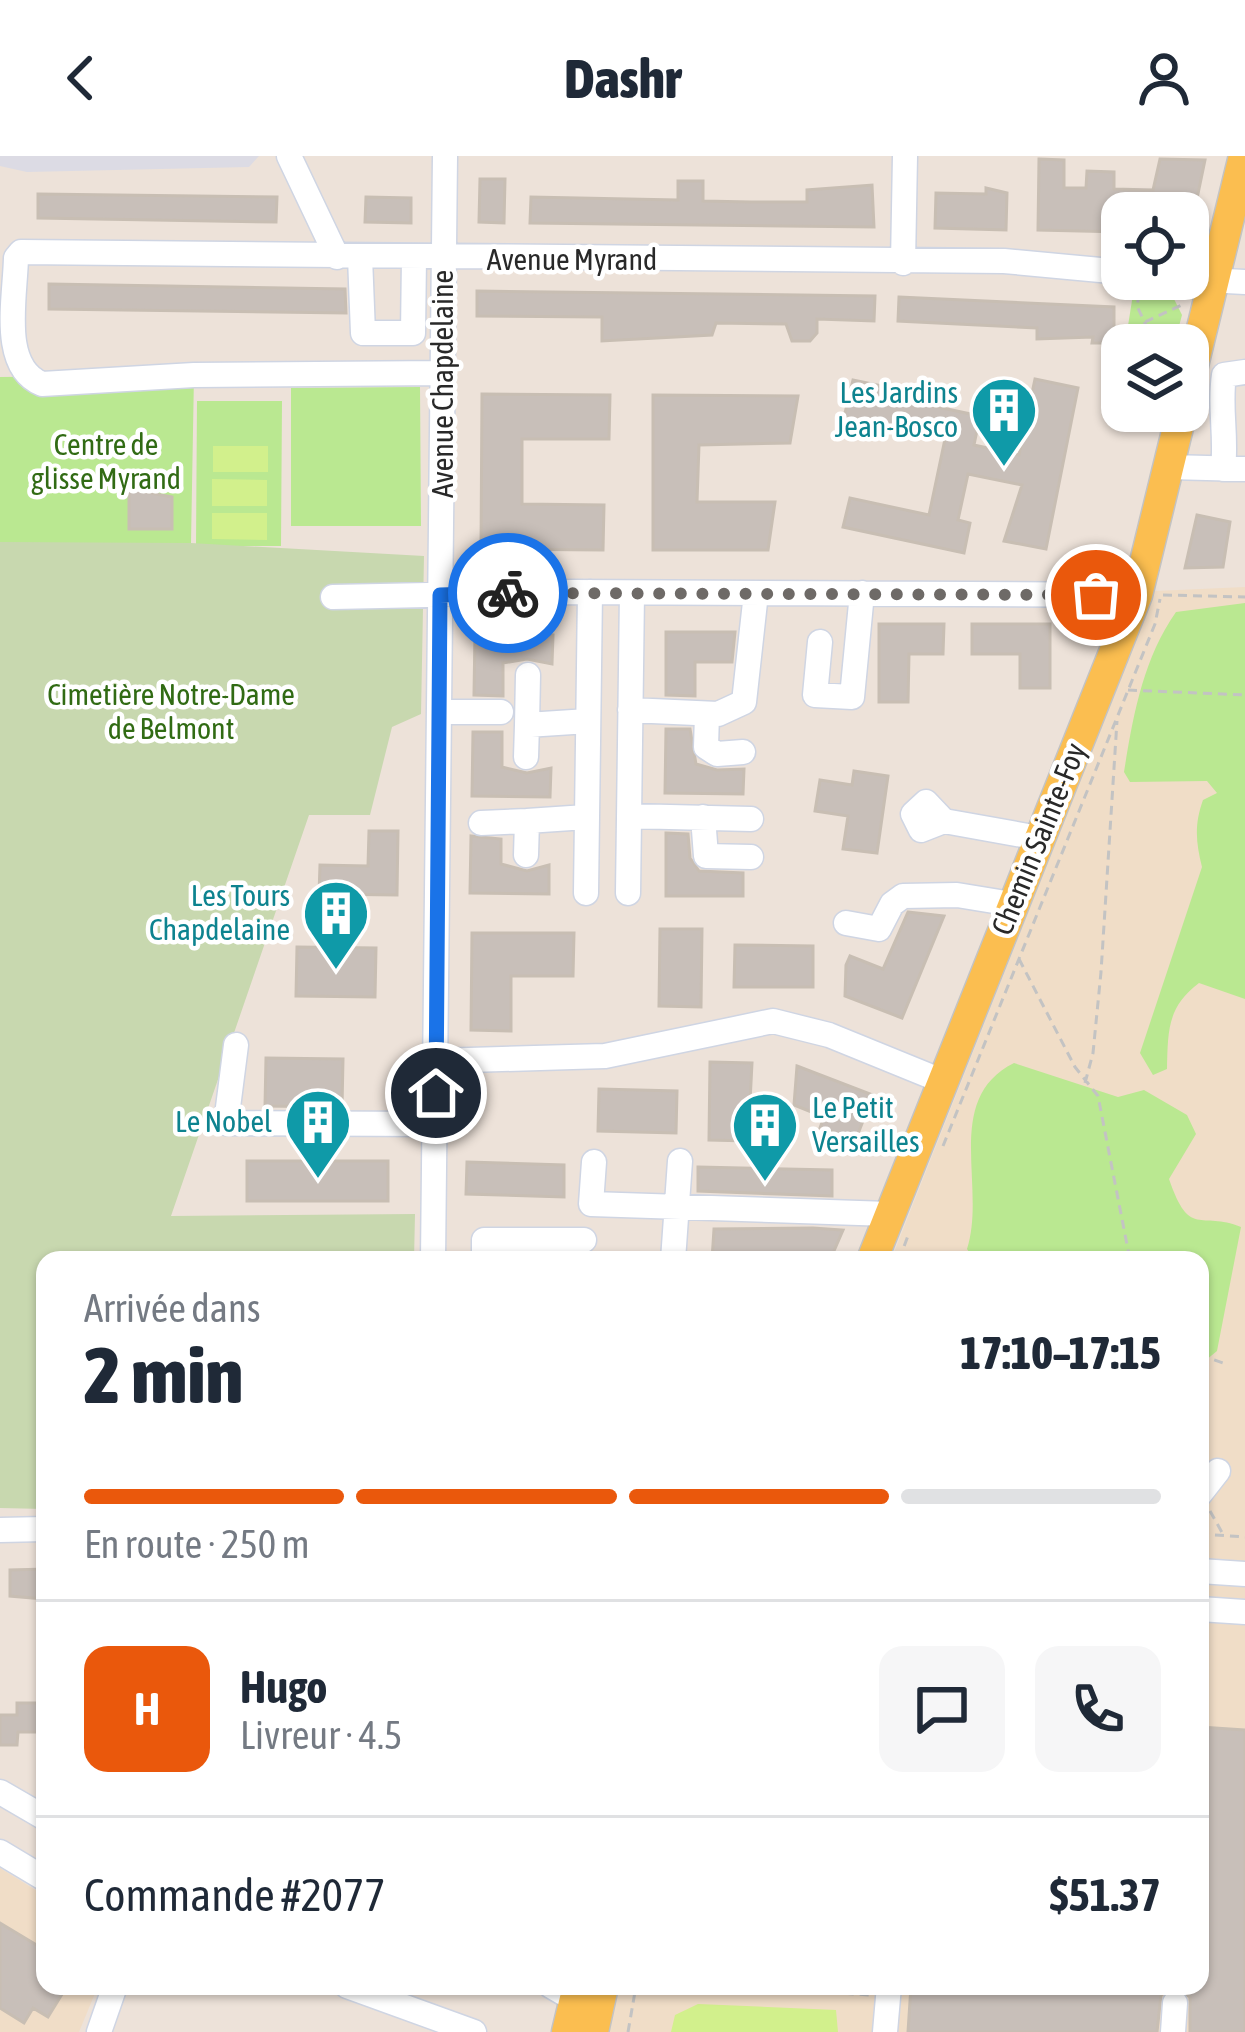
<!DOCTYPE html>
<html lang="fr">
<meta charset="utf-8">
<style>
body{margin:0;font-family:"Asap Condensed",sans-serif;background:#f6f6f7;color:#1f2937;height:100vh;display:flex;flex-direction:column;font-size:45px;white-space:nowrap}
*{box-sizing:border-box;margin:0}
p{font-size:39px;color:#747a83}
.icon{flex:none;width:66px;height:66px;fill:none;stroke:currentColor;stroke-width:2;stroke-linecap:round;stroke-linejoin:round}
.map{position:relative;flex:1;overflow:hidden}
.panel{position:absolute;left:36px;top:1095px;width:1173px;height:744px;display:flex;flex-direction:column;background:#fff;border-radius:24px;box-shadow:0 3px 9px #0004}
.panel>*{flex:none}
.fabs{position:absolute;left:1101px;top:36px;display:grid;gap:24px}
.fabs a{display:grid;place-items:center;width:108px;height:108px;border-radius:24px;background:#fff;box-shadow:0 3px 9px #0004;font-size:60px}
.pin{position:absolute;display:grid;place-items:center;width:102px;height:102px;color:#fff;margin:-51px;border:6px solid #fff;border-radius:50%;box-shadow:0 3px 12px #0007}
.courier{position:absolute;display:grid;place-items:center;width:120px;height:120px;margin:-60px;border:9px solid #1a73e8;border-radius:50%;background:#fff;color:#222;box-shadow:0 3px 15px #0007}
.head em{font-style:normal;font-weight:800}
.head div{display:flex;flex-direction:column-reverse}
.head{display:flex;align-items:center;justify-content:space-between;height:204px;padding:0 48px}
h1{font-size:78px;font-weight:800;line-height:90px}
.bar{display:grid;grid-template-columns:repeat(4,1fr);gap:18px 12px;align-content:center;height:144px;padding:0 48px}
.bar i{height:15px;border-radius:9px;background:#e0e1e3}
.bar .selected{background:#ea580c}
.bar p{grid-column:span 4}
.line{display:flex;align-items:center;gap:30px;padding:0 48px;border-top:3px solid #e0e1e3}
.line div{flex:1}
.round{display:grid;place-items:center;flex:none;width:126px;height:126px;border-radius:24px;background:#f6f6f7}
header{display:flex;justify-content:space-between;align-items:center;height:156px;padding:0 48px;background:#fff;font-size:54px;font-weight:800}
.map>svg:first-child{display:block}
.industrial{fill:#dcdbe4}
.education{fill:#f0ddc7}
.green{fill:#bae891}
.cemetery{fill:#c8d8af}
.pitch{fill:#d2f08c}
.building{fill:#c8bfb9;stroke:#c8beb3;stroke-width:3}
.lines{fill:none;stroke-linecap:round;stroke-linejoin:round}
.minor-casing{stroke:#cfd5e3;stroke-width:27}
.major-casing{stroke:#c3c3c3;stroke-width:33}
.path{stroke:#c3c3c3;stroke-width:3;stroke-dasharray:9 6;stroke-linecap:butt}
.minor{stroke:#fff;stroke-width:24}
.major{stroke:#fbbe50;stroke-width:30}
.done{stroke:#6e6a67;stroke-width:12;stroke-dasharray:0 21.6}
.route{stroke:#1a73e8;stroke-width:15}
.labels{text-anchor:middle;stroke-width:9;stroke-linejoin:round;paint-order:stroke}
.street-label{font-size:30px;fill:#292929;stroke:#fff}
.culture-label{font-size:30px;fill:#0d838f;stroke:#fff;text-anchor:end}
.park-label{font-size:30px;fill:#316b14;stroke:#fff}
</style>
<header><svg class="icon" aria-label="back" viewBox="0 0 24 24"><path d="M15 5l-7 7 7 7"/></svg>Dashr<svg class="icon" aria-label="person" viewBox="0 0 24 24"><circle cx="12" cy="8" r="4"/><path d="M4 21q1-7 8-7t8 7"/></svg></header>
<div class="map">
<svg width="1245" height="1876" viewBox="0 0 1245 1876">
<rect width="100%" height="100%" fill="#ede2d9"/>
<!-- industrial -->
<path class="industrial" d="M 0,0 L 259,0 L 249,11 L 27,16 L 0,10 Z"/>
<!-- education -->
<path class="education" d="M 1245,431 L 1245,1876 L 606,1876 L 616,1830 L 1200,1830 L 1200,1104 L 891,1104 L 1155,435 Z
M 0,1712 L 45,1740 L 45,1830 L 98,1830 L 79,1876 L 0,1876 Z"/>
<!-- green -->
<path class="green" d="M 1133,138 L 1174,143 L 1182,159 L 1174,189 L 1125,189 Z
M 194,219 L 191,387 L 0,387 L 0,221 Z
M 420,231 L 421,370 L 291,370 L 291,232 Z
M 197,245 L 282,245 L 281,390 L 196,390 Z
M 1245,447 L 1245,843 L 1199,827 C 1167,851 1168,875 1167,913 L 1153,919 L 1140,897 L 1202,711 C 1196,687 1194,669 1203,644 L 1217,637 L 1207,625 L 1130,626 L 1124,616 C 1133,560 1143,503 1176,456 Z
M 1014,907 L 1118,941 L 1144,934 L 1187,959 L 1196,978 L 1169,1023 C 1190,1084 1200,1054 1241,1071 L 1217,1195 L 1200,1209 L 1200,1104 L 974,1104 L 967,1093 C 987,1031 942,943 1014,907 Z"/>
<!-- cemetery -->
<path class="cemetery" d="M 0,386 L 191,387 L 424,400 L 421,558 L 392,571 L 370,659 L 309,659 L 171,1060 L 415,1058 L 414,1104 L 45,1104 L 45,1353 L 0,1352 Z"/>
<!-- pitch -->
<path class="pitch" d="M 213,290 L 268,290 L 268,316 L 213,316 Z
M 212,323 L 267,324 L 267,350 L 212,350 Z
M 212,357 L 267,357 L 267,384 L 212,383 Z
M 698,1848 L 836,1854 L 838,1876 L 671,1876 L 675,1859 Z"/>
<!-- building -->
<path class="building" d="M 1039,3 L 1064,4 L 1064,32 L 1086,32 L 1087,15 L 1114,16 L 1114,33 L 1153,34 L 1160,3 L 1205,4 L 1194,57 L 1122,57 L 1122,76 L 1038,74 Z
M 480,23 L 505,23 L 504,67 L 479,66 Z
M 678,25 L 703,25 L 703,45 L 751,46 L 807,46 L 807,34 L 872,29 L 874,71 L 530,67 L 531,41 L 678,44 Z
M 986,32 L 1007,37 L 1006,74 L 935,72 L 936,37 L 986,38 Z
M 38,38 L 277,41 L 276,66 L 38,62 Z
M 366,41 L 411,42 L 411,67 L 365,66 Z
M 49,128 L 345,133 L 346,157 L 49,153 Z
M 477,135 L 875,140 L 874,165 L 817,163 L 817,177 L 810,185 L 792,185 L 786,168 L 716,167 L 712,179 L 602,185 L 602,161 L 477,160 Z
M 899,141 L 1114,151 L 1114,187 L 1092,187 L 1093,181 L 1037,183 L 1037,172 L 898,165 Z
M 1035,223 L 1078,232 L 1046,393 L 1004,385 L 1022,329 L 968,318 L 958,364 L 970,367 L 964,397 L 843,371 L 850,342 L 929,359 L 945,283 L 844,261 L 853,224 L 935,241 L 933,250 L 980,260 L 974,289 L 1019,299 Z
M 482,238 L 610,239 L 609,283 L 522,283 L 522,348 L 604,349 L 603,394 L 481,393 Z
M 653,239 L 798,240 L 790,287 L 699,289 L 697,346 L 775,346 L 768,394 L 653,394 Z
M 129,333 L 172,341 L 172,373 L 129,373 Z
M 1197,359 L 1230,366 L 1223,411 L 1185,412 Z
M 879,468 L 944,468 L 943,498 L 909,498 L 908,546 L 879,546 Z
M 972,468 L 1050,468 L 1050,532 L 1020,532 L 1020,498 L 972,498 Z
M 666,476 L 735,476 L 732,506 L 695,506 L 695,540 L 666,539 Z
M 475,477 L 553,479 L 552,508 L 527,503 L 503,507 L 503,540 L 474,539 Z
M 666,573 L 690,573 L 696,608 L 717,614 L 744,613 L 743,638 L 665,637 Z
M 473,576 L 502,576 L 502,611 L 527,617 L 551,612 L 550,641 L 472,640 Z
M 854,615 L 888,620 L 877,697 L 843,693 L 848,660 L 815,655 L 820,624 L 852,629 Z
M 369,675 L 398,675 L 397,739 L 319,738 L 320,709 L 368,710 Z
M 666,677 L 688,678 L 690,702 L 699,715 L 743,717 L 743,740 L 666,740 Z
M 471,680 L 501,683 L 501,708 L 527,715 L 549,709 L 549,738 L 470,737 Z
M 908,756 L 944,760 L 902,862 L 845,840 L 846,809 L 850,800 L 883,813 Z
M 660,773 L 702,773 L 701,851 L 659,850 Z
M 472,777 L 574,777 L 573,820 L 511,820 L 511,875 L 471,874 Z
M 735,789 L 813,790 L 813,831 L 734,831 Z
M 297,791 L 376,792 L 375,841 L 296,840 Z
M 266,902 L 343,903 L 342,951 L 265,950 Z
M 710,906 L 752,907 L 748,985 L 709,984 Z
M 797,910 L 873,939 L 856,983 L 820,972 L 824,961 L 794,949 Z
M 599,933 L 677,935 L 676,977 L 598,975 Z
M 247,1005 L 388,1005 L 388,1045 L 247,1045 Z
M 467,1006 L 564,1009 L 564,1041 L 466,1038 Z
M 698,1011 L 832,1014 L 832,1040 L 698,1035 Z
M 813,1072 L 843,1074 L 830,1104 L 712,1104 L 714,1073 Z
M 45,1413 L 45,1443 L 10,1440 L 10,1414 Z
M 17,1547 L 45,1547 L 45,1576 L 18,1576 L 17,1589 L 0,1589 L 0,1559 L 17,1559 Z
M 1200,1571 L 1245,1574 L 1245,1876 L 1190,1876 L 1190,1841 L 1175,1831 L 1161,1839 L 1157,1876 L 908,1876 L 911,1830 L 1200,1830 Z
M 0,1767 L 45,1794 L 45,1830 L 67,1830 L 48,1861 L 33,1852 L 24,1867 L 0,1852 Z"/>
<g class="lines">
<defs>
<path id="minor" d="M 289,0 L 337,101
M 360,101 L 363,177 L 413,177 L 414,102
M 903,107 L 905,0
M 1188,123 L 1245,126
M 443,217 L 194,219 L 42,228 C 0,211 15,143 16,102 L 21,96 L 1004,105 L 1122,116
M 1169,311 L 1245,313
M 1223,313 C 1227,279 1219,252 1224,219 L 1245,216
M 333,441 L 572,436 L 1137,439
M 820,486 L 815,539 L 852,541 L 862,437
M 528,519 L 527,569 L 588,565
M 630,554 L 718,558 L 744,546 L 756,437
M 439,556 L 501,556
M 707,558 L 706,591 L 717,598 L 743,596
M 526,601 L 527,569
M 629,660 L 751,663
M 703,661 L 706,700 L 751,701
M 944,665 L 921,674 L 913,658 L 926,646 L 944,665 L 1039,682
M 481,667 L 527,665
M 526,699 L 527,665 L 586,661
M 586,737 L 590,436
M 628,737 L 632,437
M 846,767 L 879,773 L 892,748 L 903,740 L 957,739 L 1012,748
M 236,889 L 226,967 L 435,968
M 436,905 L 605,900 L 773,865 L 829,879 L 942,925
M 594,1006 L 591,1048 L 889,1058
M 433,1104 L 445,0
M 484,1104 L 484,1084 L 584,1084
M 673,1104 L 680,1005
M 1200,1338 L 1218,1315
M 0,1374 L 45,1373
M 1200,1415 L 1245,1418
M 1200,1453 L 1245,1456
M 0,1636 L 45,1662
M 0,1696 L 45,1723
M 347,1830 L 474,1876
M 551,1830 L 575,1844
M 99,1876 L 115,1830
M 885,1876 L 889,1830
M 1173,1876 L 1175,1847"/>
<path id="major" d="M 1188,230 L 1244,0
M 872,1104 L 1137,439 L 1182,255
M 567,1876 L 578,1830
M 593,1876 L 603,1830"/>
</defs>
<!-- minor casing -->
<use href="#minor" class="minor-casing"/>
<!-- major casing -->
<use href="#major" class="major-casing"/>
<!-- path -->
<path class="path" d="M 1142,123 L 1137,150 L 1155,189
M 1145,166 L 1184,148
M 1163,439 L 1245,441
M 1128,534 L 1245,539
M 1019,803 L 1075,911 L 1098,940 L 1130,1104
M 1085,927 L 1093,897 L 1101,816 L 1117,565
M 943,990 L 1155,468 L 1160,443
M 899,1104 L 909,1077
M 1200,1199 L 1223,1207
M 1210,1355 L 1224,1380
M 1200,1378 L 1245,1381
M 740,1830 L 869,1839
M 628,1876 L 636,1830"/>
<!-- minor -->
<use href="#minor" class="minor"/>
<!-- major -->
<use href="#major" class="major"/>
</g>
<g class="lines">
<!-- done -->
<path class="done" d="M 508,437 L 1096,439"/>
<!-- route -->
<path class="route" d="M 436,937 L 440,439 L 508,437"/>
</g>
<!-- icons -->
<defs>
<symbol id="building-pin" viewBox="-11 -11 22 30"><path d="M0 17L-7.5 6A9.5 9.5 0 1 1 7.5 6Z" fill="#0f9aa8" stroke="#fff"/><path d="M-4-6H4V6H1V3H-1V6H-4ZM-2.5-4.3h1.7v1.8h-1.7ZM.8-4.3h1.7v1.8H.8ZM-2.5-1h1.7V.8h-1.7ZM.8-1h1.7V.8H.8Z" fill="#fff"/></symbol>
</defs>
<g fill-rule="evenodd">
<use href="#building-pin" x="966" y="216" width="76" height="104"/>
<use href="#building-pin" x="298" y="719" width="76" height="104"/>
<use href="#building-pin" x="280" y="928" width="76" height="104"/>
<use href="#building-pin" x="727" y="931" width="76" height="104"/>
</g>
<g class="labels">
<!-- street labels -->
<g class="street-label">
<text x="572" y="114">Avenue Myrand</text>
<text transform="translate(443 228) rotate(-90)" y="10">Avenue Chapdelaine</text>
<text transform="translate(1039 683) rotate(-68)" y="10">Chemin Sainte-Foy</text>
</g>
<!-- culture labels -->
<g class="culture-label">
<text x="958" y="247">Les Jardins<tspan x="958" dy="34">Jean-Bosco</tspan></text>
<text x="290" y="750">Les Tours<tspan x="290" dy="34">Chapdelaine</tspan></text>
<text x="812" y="962" text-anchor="start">Le Petit<tspan x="812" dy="34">Versailles</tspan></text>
<text x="272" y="976">Le Nobel</text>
</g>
<!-- park labels -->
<g class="park-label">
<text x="106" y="299">Centre de<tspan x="106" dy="34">glisse Myrand</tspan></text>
<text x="171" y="549">Cimetière Notre-Dame<tspan x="171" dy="34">de Belmont</tspan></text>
</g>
</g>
</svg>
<div class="fabs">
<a><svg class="icon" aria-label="locate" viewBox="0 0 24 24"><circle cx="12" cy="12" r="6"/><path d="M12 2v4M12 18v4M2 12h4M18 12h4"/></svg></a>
<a><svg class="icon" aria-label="layers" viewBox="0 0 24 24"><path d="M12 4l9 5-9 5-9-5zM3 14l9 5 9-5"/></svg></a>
</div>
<div class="pin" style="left:1096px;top:439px;background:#ea580c"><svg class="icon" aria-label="bag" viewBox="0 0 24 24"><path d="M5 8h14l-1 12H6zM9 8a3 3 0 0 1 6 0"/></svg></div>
<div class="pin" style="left:436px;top:937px;background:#1f2937"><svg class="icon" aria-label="home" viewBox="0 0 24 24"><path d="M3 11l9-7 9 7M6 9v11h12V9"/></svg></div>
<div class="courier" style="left:508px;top:437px"><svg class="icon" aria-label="bike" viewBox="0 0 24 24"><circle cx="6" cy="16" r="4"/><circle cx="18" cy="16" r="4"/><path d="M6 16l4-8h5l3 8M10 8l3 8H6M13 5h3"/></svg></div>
<section class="panel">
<div class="head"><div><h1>2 min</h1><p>Arrivée dans</p></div><em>17:10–17:15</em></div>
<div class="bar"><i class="selected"></i><i class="selected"></i><i class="selected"></i><i></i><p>En route · 250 m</p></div>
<div class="line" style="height:216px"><b class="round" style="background:#ea580c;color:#fff">H</b><div><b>Hugo</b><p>Livreur · 4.5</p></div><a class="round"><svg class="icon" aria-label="chat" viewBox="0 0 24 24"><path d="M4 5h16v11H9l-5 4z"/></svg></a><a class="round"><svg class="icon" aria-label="phone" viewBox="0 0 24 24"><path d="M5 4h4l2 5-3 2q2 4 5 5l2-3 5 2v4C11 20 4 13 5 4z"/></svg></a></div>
<div class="line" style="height:156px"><div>Commande #2077</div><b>$51.37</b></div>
</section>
</div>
